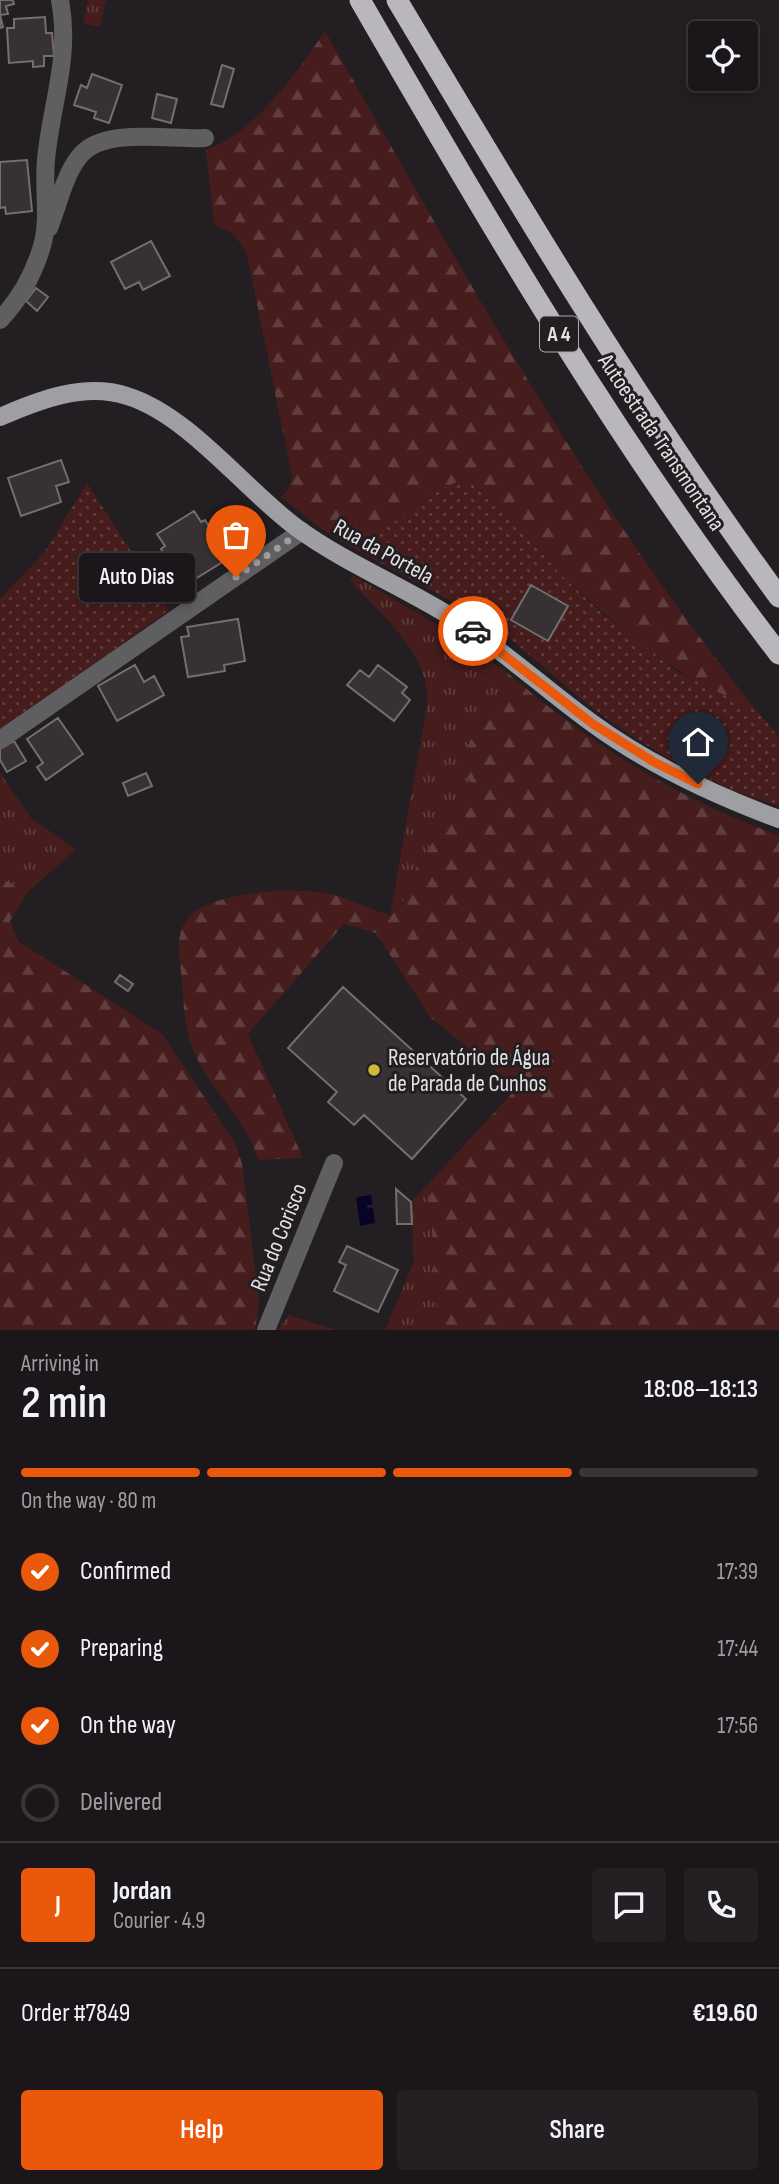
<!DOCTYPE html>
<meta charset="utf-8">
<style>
body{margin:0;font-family:"Sofia Sans Condensed",sans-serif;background:#231f23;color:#f1f3f6;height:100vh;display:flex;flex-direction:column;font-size:26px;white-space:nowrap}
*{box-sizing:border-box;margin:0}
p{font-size:23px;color:#9f9fa2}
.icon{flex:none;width:38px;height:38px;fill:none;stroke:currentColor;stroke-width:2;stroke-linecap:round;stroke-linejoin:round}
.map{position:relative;height:1330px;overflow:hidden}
.panel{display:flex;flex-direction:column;background:#1a161a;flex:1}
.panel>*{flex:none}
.fabs{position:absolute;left:688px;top:21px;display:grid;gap:14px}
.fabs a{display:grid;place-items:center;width:70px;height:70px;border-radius:7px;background:#1a161a;box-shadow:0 4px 10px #0003,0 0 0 2px #383539;font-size:35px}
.pin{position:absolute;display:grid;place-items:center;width:60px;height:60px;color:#fff;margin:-72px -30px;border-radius:50% 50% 50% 0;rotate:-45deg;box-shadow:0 0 7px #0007}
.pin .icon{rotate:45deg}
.courier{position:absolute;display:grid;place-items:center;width:70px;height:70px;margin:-35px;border:5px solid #ea580c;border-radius:50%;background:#fff;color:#222;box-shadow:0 2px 9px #0007}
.bubble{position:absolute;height:49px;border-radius:7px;background:#1a161a;box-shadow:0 4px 10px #0003,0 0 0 2px #383539;font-size:23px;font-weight:600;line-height:49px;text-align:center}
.headline em{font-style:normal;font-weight:600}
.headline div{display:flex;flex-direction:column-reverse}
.headline{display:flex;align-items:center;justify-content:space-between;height:119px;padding:0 21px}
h1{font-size:46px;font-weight:600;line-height:52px}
.bar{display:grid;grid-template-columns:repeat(4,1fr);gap:10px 7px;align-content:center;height:84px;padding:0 21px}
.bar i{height:9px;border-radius:5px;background:#383539}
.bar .current{background:#ea580c}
.bar p{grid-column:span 4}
.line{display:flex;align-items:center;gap:18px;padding:0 21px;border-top:2px solid #383539}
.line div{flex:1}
.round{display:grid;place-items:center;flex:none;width:74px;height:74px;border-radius:7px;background:#231f23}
ol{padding:0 21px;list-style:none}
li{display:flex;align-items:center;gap:21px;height:77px}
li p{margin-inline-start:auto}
li .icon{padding:7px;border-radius:50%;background:#ea580c;color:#fff;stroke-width:4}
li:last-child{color:#9f9fa2}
li i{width:38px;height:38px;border:4px solid #383539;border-radius:50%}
.cta{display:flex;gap:14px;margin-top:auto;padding:14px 21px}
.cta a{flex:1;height:80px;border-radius:7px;background:#ea580c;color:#fff;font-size:28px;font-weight:600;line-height:80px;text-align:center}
.cta a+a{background:#231f23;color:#f1f3f6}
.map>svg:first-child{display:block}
.grass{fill:url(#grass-tufts)}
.forest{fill:url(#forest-firs)}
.garden{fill:url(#garden-dots)}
.water{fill:url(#water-ripples)}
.building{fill:#373133;stroke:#746e70;stroke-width:2}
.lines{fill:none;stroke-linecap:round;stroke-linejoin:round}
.minor{stroke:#5f5e61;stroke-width:18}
.major{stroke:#9f9ea2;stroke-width:18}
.highway{stroke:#b9b7bc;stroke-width:21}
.done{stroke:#a09da0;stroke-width:7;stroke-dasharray:0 12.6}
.route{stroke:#ea580c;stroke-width:9}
.poi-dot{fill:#cfb837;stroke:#221e22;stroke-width:2.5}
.labels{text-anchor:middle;stroke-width:6;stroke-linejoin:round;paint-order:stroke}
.shield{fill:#221e22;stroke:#aaa6aa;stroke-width:2}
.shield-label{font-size:21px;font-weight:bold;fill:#e4e1e4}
.street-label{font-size:23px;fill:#e4e1e4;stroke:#221e22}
.poi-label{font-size:23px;fill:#e4e1e4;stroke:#221e22;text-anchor:start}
</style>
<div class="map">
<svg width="779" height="1330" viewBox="0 0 779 1330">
<defs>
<pattern id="grass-tufts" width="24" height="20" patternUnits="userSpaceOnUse" patternTransform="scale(1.75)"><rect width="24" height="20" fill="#461c1c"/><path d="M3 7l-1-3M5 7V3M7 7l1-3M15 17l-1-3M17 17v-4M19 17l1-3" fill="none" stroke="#613d3d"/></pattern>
<pattern id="forest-firs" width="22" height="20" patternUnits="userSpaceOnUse" patternTransform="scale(1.75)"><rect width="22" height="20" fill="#461c1c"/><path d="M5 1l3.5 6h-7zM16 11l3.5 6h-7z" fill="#613d3d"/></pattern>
<pattern id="garden-dots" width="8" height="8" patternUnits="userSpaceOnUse" patternTransform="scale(1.75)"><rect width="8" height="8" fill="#461c1c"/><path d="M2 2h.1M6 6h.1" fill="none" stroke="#613d3d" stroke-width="1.8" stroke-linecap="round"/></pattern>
<pattern id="water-ripples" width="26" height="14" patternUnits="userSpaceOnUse" patternTransform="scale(1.75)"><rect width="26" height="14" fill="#070426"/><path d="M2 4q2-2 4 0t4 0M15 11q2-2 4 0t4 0" fill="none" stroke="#2b2845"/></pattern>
</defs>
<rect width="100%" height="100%" fill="#221e22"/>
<!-- grass -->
<path class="grass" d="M 88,0 L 106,0 L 100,27 L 83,23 Z
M 353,575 L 456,636 L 510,675 L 455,767 L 471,783 L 414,871 L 411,892 L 390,916 L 427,705 C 431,654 382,616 350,580 Z
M 0,773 L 31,818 L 76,849 L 28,892 L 0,878 Z
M 429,1183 L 438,1330 L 385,1330 L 414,1261 L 411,1202 Z
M 288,1315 L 336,1330 L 278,1330 Z"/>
<!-- forest -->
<path class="forest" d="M 325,31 C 459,264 588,502 757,711 L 703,686 L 643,647 L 563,577 L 492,497 L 445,486 L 358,551 L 319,527 L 281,497 L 289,489 L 292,477 L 248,259 L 244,248 L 232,233 L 214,225 L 206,150 C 257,130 295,75 325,31 Z
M 510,675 C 589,743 680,801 779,835 L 779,1330 L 438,1330 L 429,1183 L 517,1088 L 430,1017 L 376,933 L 344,924 L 248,1034 L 303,1158 L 258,1160 C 248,1118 209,1090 193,1050 C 184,1028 184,1005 182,981 C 180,962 175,941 184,924 C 202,890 297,886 330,894 C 351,899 370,909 391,916 L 411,892 L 414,871 L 471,783 L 455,767 Z
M 0,878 L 28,892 L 10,921 L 18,941 L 162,1034 L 235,1143 L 242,1163 L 259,1302 L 255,1330 L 0,1330 Z"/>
<!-- garden -->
<path class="garden" d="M 457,482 L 479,486 L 492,497 L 563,577 L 605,616 L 678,672 L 757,711 L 779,737 L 779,806 C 710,786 644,747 587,704 C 562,684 539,662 514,642 C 465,606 411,579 358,551 L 431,493 Z
M 87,483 L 169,610 L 0,732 L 0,599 L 44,553 Z"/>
<!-- water -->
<path class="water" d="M 371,1195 L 375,1223 L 360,1226 L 356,1197 Z"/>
<!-- building -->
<path class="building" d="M 0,0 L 13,0 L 14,4 L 6,6 L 8,14 L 0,15 L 3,27 L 0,28 Z
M 45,17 L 46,33 L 52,33 L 54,56 L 44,56 L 44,66 L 33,67 L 33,61 L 9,63 L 7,28 L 14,28 L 14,19 Z
M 222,65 L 234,69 L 223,107 L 211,104 Z
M 92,74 L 122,85 L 109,123 L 94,118 L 96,112 L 74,105 L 81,85 L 87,88 Z
M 157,94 L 177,99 L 171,123 L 152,118 Z
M 27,160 L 32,211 L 6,214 L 5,207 L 0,208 L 0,162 Z
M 151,241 L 170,276 L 143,290 L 139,282 L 125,289 L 111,262 Z
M 36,288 L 48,297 L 37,311 L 26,301 Z
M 61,460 L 69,482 L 56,486 L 61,502 L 21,516 L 8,478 Z
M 194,511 L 201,522 L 205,520 L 229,558 L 184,586 L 186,590 L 172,599 L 160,580 L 174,571 L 161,549 L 165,546 L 157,534 Z
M 531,585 L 568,606 L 548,641 L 511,620 Z
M 238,619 L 245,661 L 224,665 L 225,671 L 188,677 L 181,637 L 189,636 L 187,627 Z
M 135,665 L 144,682 L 154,676 L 164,695 L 117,721 L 98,686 Z
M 378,665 L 407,687 L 402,693 L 410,700 L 394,721 L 347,685 L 360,670 L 369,677 Z
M 58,718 L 83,754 L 46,780 L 37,767 L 43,763 L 27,739 Z
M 14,741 L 26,761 L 7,772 L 0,760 L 0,749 Z
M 146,773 L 152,786 L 128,796 L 123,783 Z
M 120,975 L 133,984 L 128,991 L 115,982 Z
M 343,987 L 466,1099 L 412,1159 L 364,1115 L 354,1125 L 328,1102 L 337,1092 L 288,1048 Z
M 396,1189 L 411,1202 L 412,1224 L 397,1224 Z
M 347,1246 L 398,1270 L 378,1312 L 334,1291 L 346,1265 L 339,1262 Z"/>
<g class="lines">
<!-- minor -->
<path class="minor" d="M 49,228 C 58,206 64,176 79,157 C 102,126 170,140 205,138
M 0,320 C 19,300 34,273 42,246 C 50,218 43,189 46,160 C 51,104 71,58 60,0
M 0,740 L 302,531
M 266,1330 L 334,1163"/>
<!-- major -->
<path class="major" d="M 0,417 C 39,400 85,382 127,396 C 189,415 245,490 297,528 C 345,563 402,586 453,618 C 502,649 545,689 592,723 C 648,764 714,795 779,819"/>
<!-- highway -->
<path class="highway" d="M 360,0 C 489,224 621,449 779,654
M 397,0 C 518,203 639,406 779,597"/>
</g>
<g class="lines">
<!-- done -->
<path class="done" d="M 236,577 L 302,531 L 473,631"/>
<!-- route -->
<path class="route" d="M 473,631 L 593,724 L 654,762 L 698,784"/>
</g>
<!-- markers -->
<circle class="poi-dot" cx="374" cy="1070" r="7"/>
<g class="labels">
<!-- shield labels -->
<rect class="shield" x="540" y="316.5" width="38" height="35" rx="5"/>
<g class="shield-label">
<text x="559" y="341">A 4</text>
</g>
<!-- street labels -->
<g class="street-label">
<text transform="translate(662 442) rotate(56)" y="8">Autoestrada Transmontana</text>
<text transform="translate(384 551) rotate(29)" y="8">Rua da Portela</text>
<text transform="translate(278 1237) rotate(-68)" y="8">Rua do Corisco</text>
</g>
<!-- poi labels -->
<g class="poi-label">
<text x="388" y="1065">Reservatório de Água<tspan x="388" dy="26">de Parada de Cunhos</tspan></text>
</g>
</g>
</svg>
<div class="fabs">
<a><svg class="icon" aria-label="locate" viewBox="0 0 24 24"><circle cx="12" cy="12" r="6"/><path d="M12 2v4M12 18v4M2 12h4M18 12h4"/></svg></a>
</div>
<div class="pin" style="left:236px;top:577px;background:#ea580c"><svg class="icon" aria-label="bag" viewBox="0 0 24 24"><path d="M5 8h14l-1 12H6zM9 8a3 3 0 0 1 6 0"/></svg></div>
<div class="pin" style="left:698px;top:784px;background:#1f2937"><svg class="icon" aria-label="home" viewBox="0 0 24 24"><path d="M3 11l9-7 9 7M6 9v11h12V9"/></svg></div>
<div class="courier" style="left:473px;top:631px"><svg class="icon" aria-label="car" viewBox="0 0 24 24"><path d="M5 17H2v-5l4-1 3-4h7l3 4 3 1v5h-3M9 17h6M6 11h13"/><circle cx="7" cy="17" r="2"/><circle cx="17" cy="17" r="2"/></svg></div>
<div class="bubble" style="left:79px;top:553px;width:116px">Auto Dias</div>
</div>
<section class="panel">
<div class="headline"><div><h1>2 min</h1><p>Arriving in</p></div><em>18:08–18:13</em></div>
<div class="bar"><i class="current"></i><i class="current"></i><i class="current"></i><i></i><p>On the way · 80 m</p></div>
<ol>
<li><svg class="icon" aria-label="check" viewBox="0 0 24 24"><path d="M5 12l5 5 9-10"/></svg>Confirmed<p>17:39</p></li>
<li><svg class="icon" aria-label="check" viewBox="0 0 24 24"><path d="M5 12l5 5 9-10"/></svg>Preparing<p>17:44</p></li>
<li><svg class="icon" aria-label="check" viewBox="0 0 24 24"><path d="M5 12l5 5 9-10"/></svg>On the way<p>17:56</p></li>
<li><i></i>Delivered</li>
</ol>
<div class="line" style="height:126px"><b class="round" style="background:#ea580c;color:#fff">J</b><div><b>Jordan</b><p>Courier · 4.9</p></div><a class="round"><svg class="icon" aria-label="chat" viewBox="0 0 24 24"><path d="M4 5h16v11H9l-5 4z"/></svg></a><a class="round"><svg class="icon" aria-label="phone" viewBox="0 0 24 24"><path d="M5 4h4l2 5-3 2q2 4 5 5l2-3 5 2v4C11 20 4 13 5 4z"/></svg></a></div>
<div class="line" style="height:91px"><div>Order #7849</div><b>€19.60</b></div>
<div class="cta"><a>Help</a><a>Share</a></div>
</section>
